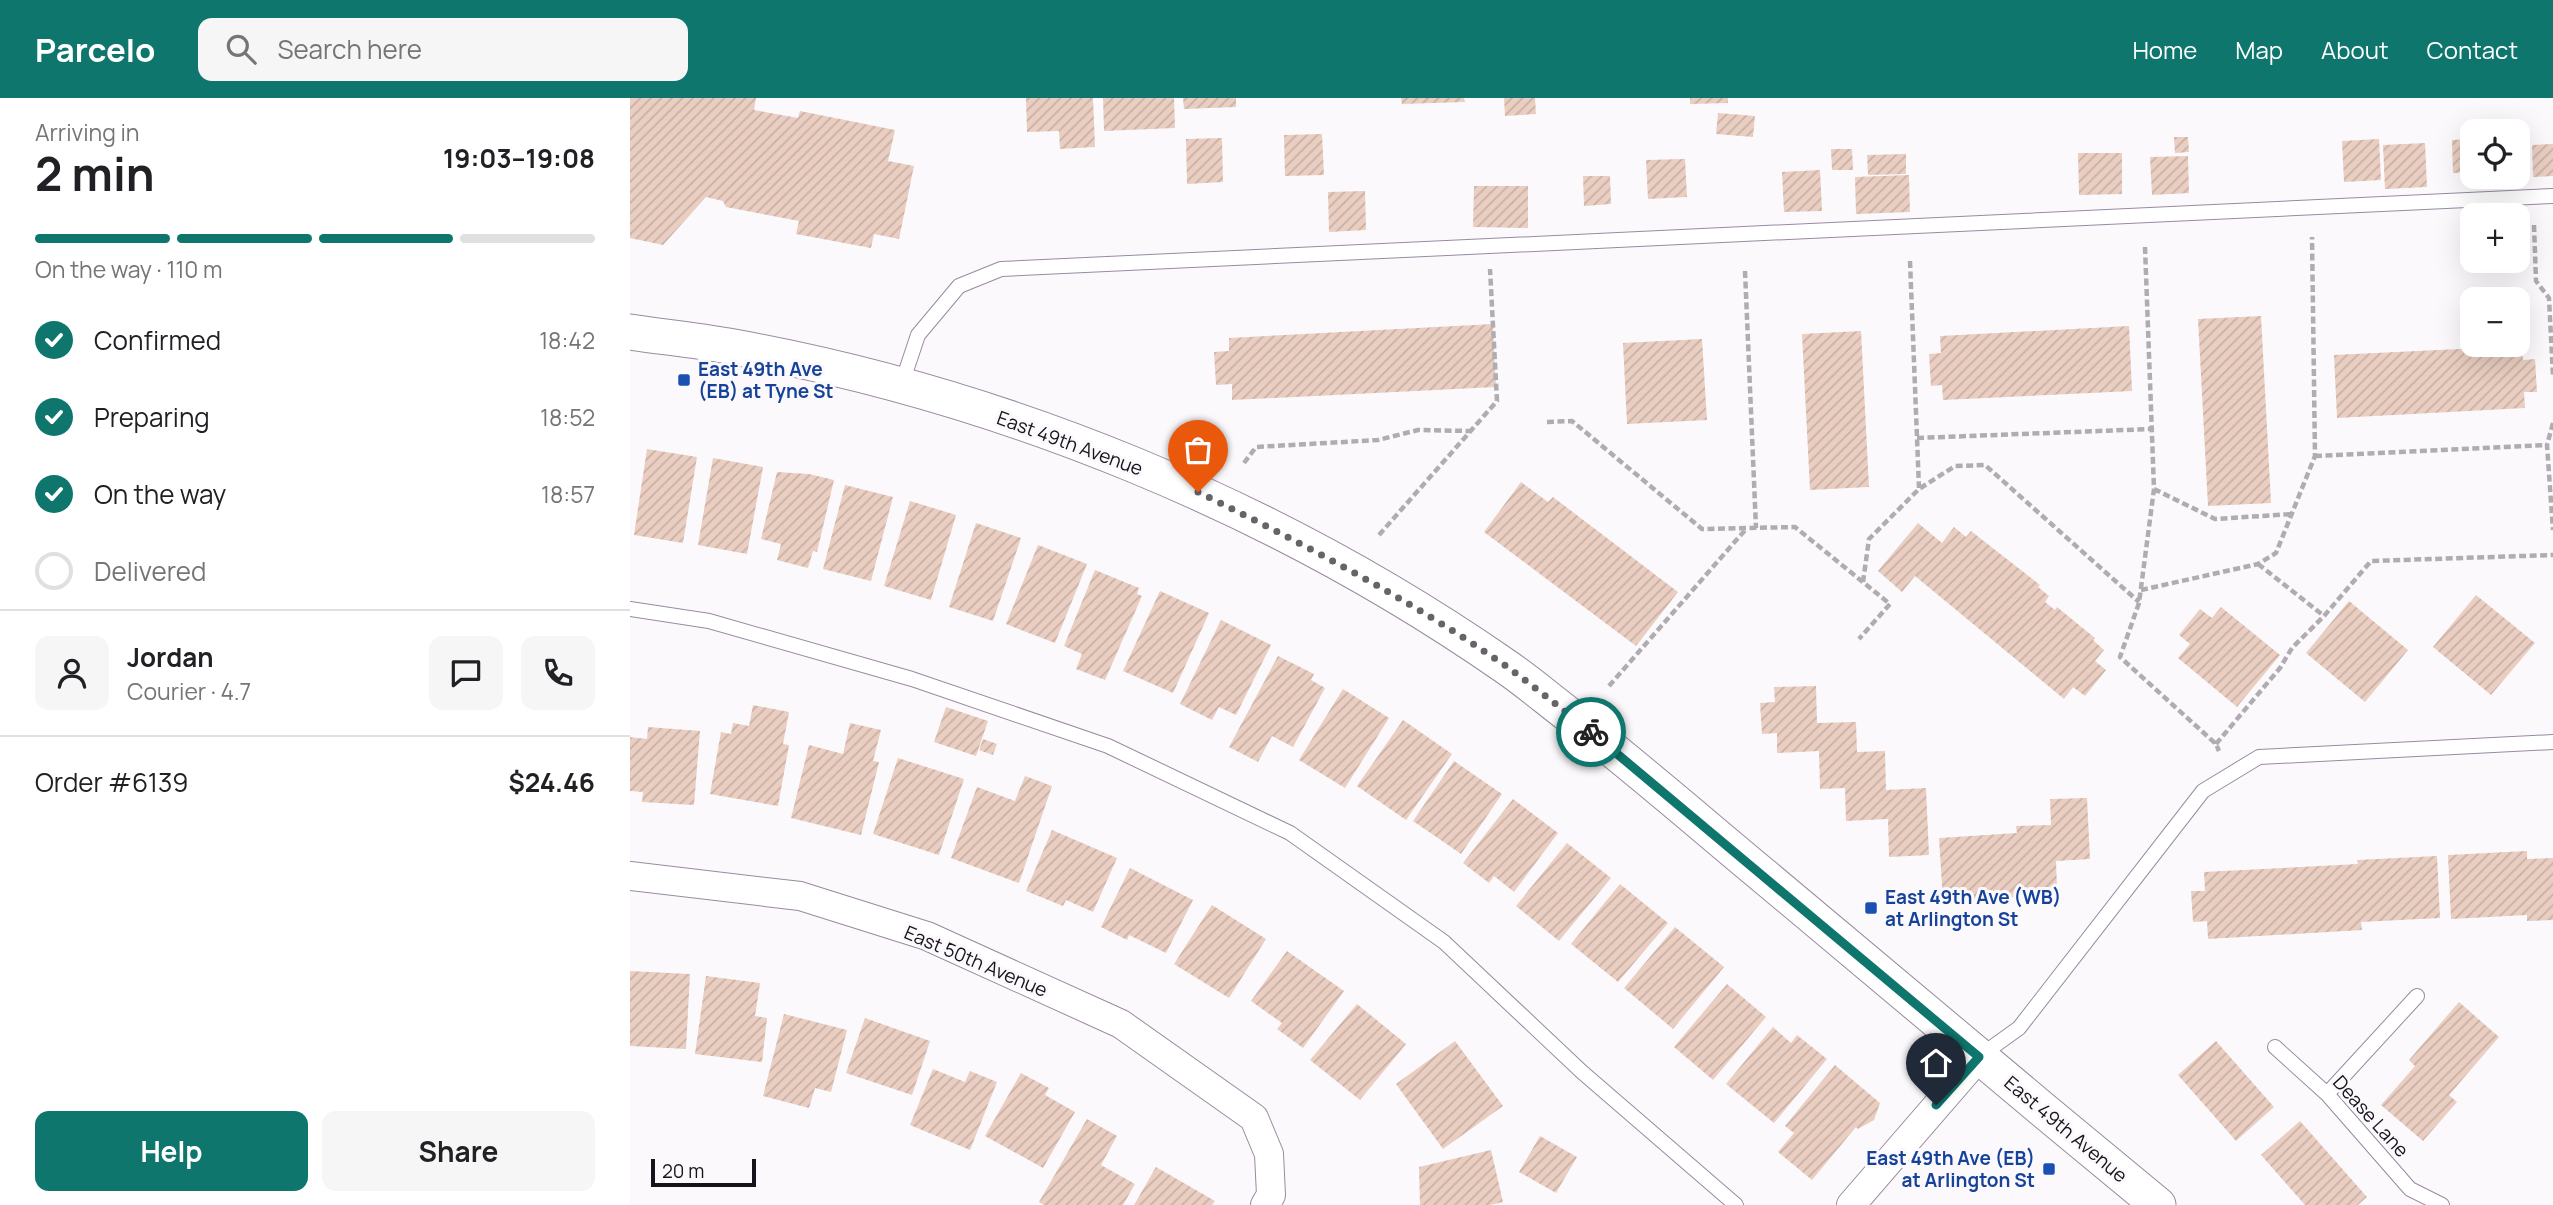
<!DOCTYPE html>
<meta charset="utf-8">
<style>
body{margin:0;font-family:Manrope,sans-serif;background:#f6f6f6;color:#202124;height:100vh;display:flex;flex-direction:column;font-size:26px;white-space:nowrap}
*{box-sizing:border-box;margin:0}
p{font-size:23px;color:#757577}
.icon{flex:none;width:38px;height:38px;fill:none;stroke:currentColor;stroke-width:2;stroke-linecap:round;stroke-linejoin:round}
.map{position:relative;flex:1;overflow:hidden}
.panel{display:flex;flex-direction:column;background:#fff;width:630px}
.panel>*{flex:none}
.controls{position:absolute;left:1830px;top:21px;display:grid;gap:14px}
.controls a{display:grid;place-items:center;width:70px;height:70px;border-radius:14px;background:#fff;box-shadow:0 7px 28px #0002;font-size:35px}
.scale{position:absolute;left:21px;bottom:18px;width:105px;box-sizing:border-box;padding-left:7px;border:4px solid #18121a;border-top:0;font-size:19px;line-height:24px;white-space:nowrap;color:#18121a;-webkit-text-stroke:5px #fcf9fd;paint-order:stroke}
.pin{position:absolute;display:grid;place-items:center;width:60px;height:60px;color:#fff;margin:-72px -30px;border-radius:50% 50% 50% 0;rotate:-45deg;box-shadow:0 0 7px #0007}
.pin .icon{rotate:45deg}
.courier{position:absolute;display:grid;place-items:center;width:70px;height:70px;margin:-35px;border:5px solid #0f766e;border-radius:50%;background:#fff;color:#222;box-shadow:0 2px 9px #0007}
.overview em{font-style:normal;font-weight:700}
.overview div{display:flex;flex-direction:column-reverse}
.overview{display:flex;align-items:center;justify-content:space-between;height:119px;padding:0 35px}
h1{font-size:46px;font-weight:700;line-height:52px}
.bar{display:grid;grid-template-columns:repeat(4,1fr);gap:10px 7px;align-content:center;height:84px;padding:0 35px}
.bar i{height:9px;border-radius:5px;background:#e0e0e0}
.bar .on{background:#0f766e}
.bar p{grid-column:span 4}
.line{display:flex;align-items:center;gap:18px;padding:0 35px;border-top:2px solid #e0e0e0}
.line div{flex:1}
.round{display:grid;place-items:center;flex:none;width:74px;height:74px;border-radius:14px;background:#f6f6f6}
ol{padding:0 35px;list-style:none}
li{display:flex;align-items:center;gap:21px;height:77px}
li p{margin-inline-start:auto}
li .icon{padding:7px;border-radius:50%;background:#0f766e;color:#fff;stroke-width:4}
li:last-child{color:#757577}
li i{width:38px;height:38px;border:4px solid #e0e0e0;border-radius:50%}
.cta{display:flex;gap:14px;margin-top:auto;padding:14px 35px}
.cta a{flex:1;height:80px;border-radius:14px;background:#0f766e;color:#fff;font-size:28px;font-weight:700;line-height:80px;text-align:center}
.cta a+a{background:#f6f6f6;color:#202124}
header{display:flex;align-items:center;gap:42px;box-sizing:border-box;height:98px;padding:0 35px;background:#0f766e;color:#fff}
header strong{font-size:33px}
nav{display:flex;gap:38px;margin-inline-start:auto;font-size:24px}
.search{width:490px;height:63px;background:#f6f6f6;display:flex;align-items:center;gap:18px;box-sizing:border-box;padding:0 24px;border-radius:14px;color:#757577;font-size:26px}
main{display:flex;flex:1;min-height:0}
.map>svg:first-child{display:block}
.building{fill:url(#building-hatch)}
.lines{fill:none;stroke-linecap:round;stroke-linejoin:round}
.service-casing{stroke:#998aa0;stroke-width:16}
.minor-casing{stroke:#998aa0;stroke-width:30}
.tertiary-casing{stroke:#998aa0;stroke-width:37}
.path{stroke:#b0acb1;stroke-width:4.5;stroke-dasharray:7 3.5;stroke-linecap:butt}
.service{stroke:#fff;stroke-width:14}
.minor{stroke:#fff;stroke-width:28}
.tertiary{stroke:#fff;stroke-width:35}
.done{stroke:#686369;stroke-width:7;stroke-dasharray:0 12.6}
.route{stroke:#0f766e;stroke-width:9}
.transit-dot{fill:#1a4fb4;stroke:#fcf9fd;stroke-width:2.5}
.labels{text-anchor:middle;stroke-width:6;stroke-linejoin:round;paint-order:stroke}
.transit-label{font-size:19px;font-weight:bold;fill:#164399;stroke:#fcf9fd;text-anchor:start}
.street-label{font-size:19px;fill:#18121a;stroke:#fcf9fd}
</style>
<header>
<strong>Parcelo</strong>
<div class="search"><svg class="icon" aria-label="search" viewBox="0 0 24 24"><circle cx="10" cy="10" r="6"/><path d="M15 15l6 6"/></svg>Search here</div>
<nav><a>Home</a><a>Map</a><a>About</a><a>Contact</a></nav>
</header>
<main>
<section class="panel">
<div class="overview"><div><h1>2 min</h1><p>Arriving in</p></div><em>19:03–19:08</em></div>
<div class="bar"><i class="on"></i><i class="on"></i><i class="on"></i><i></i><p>On the way · 110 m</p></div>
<ol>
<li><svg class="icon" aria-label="check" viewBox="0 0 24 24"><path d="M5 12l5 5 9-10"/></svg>Confirmed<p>18:42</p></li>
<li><svg class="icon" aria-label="check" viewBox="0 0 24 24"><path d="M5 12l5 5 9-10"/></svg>Preparing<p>18:52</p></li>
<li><svg class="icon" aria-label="check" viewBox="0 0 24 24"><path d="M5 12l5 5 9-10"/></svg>On the way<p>18:57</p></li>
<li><i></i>Delivered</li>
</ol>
<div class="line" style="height:126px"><a class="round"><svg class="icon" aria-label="person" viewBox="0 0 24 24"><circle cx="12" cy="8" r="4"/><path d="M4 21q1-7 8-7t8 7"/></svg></a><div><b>Jordan</b><p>Courier · 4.7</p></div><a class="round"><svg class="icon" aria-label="chat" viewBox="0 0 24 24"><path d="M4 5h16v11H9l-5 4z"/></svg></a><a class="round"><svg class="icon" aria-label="phone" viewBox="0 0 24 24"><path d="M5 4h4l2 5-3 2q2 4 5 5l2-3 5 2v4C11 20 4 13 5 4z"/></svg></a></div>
<div class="line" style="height:91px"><div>Order #6139</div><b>$24.46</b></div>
<div class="cta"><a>Help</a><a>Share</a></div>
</section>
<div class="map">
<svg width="1923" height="1107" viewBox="0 0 1923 1107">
<defs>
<pattern id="building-hatch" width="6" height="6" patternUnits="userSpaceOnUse" patternTransform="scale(1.75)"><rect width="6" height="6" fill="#eacec1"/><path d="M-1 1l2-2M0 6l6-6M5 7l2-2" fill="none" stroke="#c8b0a5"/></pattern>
</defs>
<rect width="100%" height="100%" fill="#fcf9fd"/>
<!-- building -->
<path class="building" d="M 0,0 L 126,0 L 124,12 L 168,20 L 170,13 L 265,32 L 258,63 L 284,68 L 269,141 L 244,136 L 241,150 L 166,136 L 169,123 L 96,109 L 93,103 L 76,99 L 33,147 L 0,140 Z
M 396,0 L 463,0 L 465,49 L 430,51 L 429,33 L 397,34 Z
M 473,0 L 544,0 L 545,30 L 474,33 Z
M 553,0 L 606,0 L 606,9 L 554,11 Z
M 771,0 L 834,0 L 835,4 L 772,6 Z
M 874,0 L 905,0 L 906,16 L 875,18 Z
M 1060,0 L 1098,0 L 1098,5 L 1060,6 Z
M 1088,15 L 1125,18 L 1123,39 L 1086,36 Z
M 692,36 L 694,77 L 655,78 L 654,37 Z
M 1544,39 L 1558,39 L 1559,54 L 1545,55 Z
M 592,40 L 593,84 L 557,86 L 556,41 Z
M 1749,41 L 1751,82 L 1714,84 L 1712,43 Z
M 1843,41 L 1843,74 L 1823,75 L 1822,42 Z
M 1795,45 L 1797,89 L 1755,91 L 1753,47 Z
M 1923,46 L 1923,78 L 1903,79 L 1902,47 Z
M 1201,51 L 1222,51 L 1223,72 L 1202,72 Z
M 1448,55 L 1492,55 L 1492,96 L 1449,97 Z
M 1276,56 L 1276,76 L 1238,77 L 1237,57 Z
M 1558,58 L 1559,95 L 1522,97 L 1520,59 Z
M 1055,61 L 1057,99 L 1018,101 L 1016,62 Z
M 1190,72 L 1192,113 L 1154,114 L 1152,74 Z
M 1279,77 L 1280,114 L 1226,116 L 1225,79 Z
M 953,78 L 980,78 L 981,106 L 954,108 Z
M 844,88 L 898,88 L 898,130 L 843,129 Z
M 735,93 L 736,132 L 699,134 L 698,94 Z
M 1631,218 L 1641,405 L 1578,408 L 1568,221 Z
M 863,226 L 866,289 L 602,302 L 602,286 L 586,287 L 584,254 L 599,253 L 599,240 Z
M 1499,228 L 1502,293 L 1313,302 L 1312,287 L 1301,288 L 1299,256 L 1311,255 L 1310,238 Z
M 1231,233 L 1239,389 L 1180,392 L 1172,236 Z
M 1072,241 L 1077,322 L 997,326 L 993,245 Z
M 1892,248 L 1893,262 L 1905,261 L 1907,294 L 1894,294 L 1895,310 L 1707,320 L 1704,257 Z
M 17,351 L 67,359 L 53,445 L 4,437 Z
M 83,360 L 133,369 L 117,456 L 68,447 Z
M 147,374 L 179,376 L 204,382 L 187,454 L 183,453 L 178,470 L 147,462 L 151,446 L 131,441 Z
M 891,384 L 918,404 L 923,399 L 1048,494 L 1006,548 L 854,434 Z
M 215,387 L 263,399 L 241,483 L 193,471 Z
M 280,403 L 326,417 L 301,502 L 254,488 Z
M 346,425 L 391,440 L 363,523 L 319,509 Z
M 1288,425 L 1312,445 L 1324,429 L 1336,439 L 1341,433 L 1410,487 L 1408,489 L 1419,498 L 1415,504 L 1425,512 L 1427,509 L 1465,540 L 1463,542 L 1474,552 L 1465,563 L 1476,572 L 1455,598 L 1443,589 L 1434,601 L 1285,478 L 1272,494 L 1248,473 Z
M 408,447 L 457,466 L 425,545 L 376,526 Z
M 465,472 L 509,490 L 507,496 L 512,498 L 475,582 L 446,571 L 452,556 L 434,548 Z
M 530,493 L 579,515 L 543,595 L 493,573 Z
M 1846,497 L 1905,545 L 1861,597 L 1803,549 Z
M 1719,503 L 1778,552 L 1735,604 L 1676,555 Z
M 1591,509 L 1650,557 L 1607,609 L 1548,560 L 1560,546 L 1549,537 L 1570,511 L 1582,520 Z
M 591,522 L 641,547 L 606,617 L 589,609 L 582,622 L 550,606 Z
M 648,558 L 684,576 L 681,582 L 695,590 L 663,649 L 642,638 L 628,664 L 599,649 Z
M 1186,588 L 1187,625 L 1226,624 L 1227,654 L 1255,653 L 1256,692 L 1296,690 L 1299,757 L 1259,759 L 1258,721 L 1216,723 L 1215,690 L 1190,691 L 1189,653 L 1147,655 L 1147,635 L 1132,636 L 1130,605 L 1145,604 L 1144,589 Z
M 713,591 L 759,620 L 715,690 L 669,662 Z
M 123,607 L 159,614 L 153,646 L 159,647 L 148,708 L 80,696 L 91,634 L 101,636 L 103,625 L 119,628 Z
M 316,609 L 358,623 L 346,658 L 304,644 Z
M 773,622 L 822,656 L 776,722 L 727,688 Z
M 220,625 L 251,632 L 243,663 L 249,664 L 231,737 L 161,720 L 179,647 L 213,656 Z
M 18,629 L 70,633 L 64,707 L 12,704 L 13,694 L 0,693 L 0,639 L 17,641 Z
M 353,641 L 367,646 L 363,657 L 349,652 Z
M 268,660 L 334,681 L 309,757 L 243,736 Z
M 824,663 L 872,696 L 831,756 L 783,723 Z
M 395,678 L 422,688 L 389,785 L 321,760 L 347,689 L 385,703 Z
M 1457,700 L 1460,761 L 1426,763 L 1427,790 L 1391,792 L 1391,799 L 1313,803 L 1309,740 L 1387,735 L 1386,728 L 1421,727 L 1420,701 Z
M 883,701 L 928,735 L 884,794 L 864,778 L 859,785 L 833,765 Z
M 422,732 L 487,760 L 463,814 L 436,802 L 433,808 L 396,793 Z
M 937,745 L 981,780 L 929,843 L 886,808 Z
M 1897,753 L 1897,761 L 1923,760 L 1923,822 L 1897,823 L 1897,817 L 1821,821 L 1818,757 Z
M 1807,758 L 1810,820 L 1731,824 L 1732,832 L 1578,841 L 1577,823 L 1563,824 L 1561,793 L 1575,793 L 1574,774 L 1728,766 L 1727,762 Z
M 500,770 L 563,802 L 536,855 L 499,837 L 497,842 L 471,829 Z
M 990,786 L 1038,825 L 988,884 L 941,846 Z
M 582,807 L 636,841 L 599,900 L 544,866 Z
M 1045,829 L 1094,869 L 1043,931 L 994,890 Z
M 657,853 L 714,893 L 673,950 L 647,931 L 652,925 L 621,903 Z
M 0,873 L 60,876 L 56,951 L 0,948 Z
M 76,878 L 130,885 L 125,918 L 137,920 L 132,964 L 65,956 Z
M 1097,886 L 1136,919 L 1083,982 L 1044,949 Z
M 1829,904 L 1869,939 L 1819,997 L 1827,1004 L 1793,1043 L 1751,1007 L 1785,968 L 1779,962 Z
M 727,906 L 776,946 L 730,1002 L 680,962 Z
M 154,916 L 217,932 L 201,994 L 185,990 L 179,1010 L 133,998 Z
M 235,920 L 300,943 L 282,997 L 216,975 Z
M 1143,929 L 1161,945 L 1167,937 L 1197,961 L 1144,1025 L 1096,986 Z
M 825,943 L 873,1008 L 813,1051 L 766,986 Z
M 1586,943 L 1644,1009 L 1606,1043 L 1548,977 Z
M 1205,967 L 1250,1005 L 1244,1022 L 1228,1031 L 1226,1029 L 1182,1082 L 1148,1054 L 1164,1035 L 1155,1028 Z
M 303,971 L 335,984 L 340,973 L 367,984 L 340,1052 L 280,1027 Z
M 391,975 L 419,990 L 415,997 L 445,1014 L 413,1070 L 355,1038 Z
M 457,1021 L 487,1038 L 471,1067 L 505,1086 L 493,1107 L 414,1107 L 409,1104 Z
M 1670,1023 L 1737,1099 L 1728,1107 L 1675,1107 L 1631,1057 Z
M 910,1038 L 947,1059 L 926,1095 L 889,1074 Z
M 861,1052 L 873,1104 L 860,1107 L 790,1107 L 789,1069 Z
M 526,1069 L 585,1103 L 582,1107 L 504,1107 Z"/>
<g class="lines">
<defs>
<path id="service" d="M 271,288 L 288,237 L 329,188 L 371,171 L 1923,98
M 0,511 L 79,523 L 282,581 L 478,648 L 660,735 L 814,844 L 952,974 L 1106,1107
M 1645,949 L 1697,996 L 1780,1091 L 1812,1107
M 1350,958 L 1389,930 L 1573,693 L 1629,659 L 1923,644
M 1697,996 L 1787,898"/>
<path id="minor" d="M 0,778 L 170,798 L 297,838 L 491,926 L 624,1020 L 639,1056 L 641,1097 L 635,1107
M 1221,1107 L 1349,959"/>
<path id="tertiary" d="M 0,234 C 33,239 66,242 98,248 C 373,297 646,409 875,568 C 897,583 918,601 939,617 C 1006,669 1069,724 1134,778 C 1264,888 1396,998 1528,1107"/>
</defs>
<!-- service casing -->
<use href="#service" class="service-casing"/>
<!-- minor casing -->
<use href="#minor" class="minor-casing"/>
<!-- tertiary casing -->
<use href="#tertiary" class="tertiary-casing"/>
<!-- path -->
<path class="path" d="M 1904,127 L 1906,183 L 1919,200 L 1923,278
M 1515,149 L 1524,391 L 1509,505 L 1490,559 L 1586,646 L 1589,653
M 1280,163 L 1289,390
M 1115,173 L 1126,430
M 53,289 L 54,282
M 917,324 L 942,323 L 1072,431 L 1165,429 L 1260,506 L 1229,541
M 1923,325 L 1917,347 L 1923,432
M 1287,340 L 1521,331
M 1685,358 L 1917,347
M 614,365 L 626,349 L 748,342 L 788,332 L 840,333
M 1524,391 L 1585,421 L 1662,416
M 749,437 L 867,303 L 860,171
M 1628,466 L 1694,518
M 1233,484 L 1239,441 L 1289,391 L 1325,368 L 1355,367 L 1509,504
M 1511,492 L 1628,466 L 1646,455 L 1685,358 L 1682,139
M 979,588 L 1116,431
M 1586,646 L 1650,570 L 1662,550 L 1694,518 L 1741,463 L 1923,457
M 1414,1078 L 1419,1071"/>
<!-- service -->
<use href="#service" class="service"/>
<!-- minor -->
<use href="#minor" class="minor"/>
<!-- tertiary -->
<use href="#tertiary" class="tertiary"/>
</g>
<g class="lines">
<!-- done -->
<path class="done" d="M 568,394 C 674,446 779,501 876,568 C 905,589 933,612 961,634"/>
<!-- route -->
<path class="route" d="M 961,634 L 1349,959 L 1306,1007"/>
</g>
<!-- markers -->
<g class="transit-dot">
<rect x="47" y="275" width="14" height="14" rx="3.5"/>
<rect x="1234" y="803" width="14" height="14" rx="3.5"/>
<rect x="1412" y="1064" width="14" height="14" rx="3.5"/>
</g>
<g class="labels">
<!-- transit labels -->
<g class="transit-label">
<text x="68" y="278">East 49th Ave<tspan x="68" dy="22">(EB) at Tyne St</tspan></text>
<text x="1255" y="806">East 49th Ave (WB)<tspan x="1255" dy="22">at Arlington St</tspan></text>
<text x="1405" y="1067" text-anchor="end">East 49th Ave (EB)<tspan x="1405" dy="22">at Arlington St</tspan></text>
</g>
<!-- street labels -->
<g class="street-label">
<text transform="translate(440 345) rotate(20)" y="7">East 49th Avenue</text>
<text transform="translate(346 863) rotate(23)" y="7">East 50th Avenue</text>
<text transform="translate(1741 1018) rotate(48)" y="7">Dease Lane</text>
<text transform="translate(1436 1031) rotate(40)" y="7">East 49th Avenue</text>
</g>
</g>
</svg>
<div class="controls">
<a><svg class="icon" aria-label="locate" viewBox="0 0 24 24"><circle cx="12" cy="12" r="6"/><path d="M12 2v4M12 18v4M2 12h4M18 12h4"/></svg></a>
<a>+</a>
<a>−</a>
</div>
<div class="scale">20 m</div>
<div class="pin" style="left:568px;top:394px;background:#ea580c"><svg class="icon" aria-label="bag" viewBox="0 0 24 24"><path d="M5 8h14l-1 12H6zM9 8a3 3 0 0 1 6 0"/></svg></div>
<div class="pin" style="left:1306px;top:1007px;background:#1f2937"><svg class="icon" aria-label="home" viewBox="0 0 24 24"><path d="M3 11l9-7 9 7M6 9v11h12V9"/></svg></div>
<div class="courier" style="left:961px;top:634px"><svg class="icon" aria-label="bike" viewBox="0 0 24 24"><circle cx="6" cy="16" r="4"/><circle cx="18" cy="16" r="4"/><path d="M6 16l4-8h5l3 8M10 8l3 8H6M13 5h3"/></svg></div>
</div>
</main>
